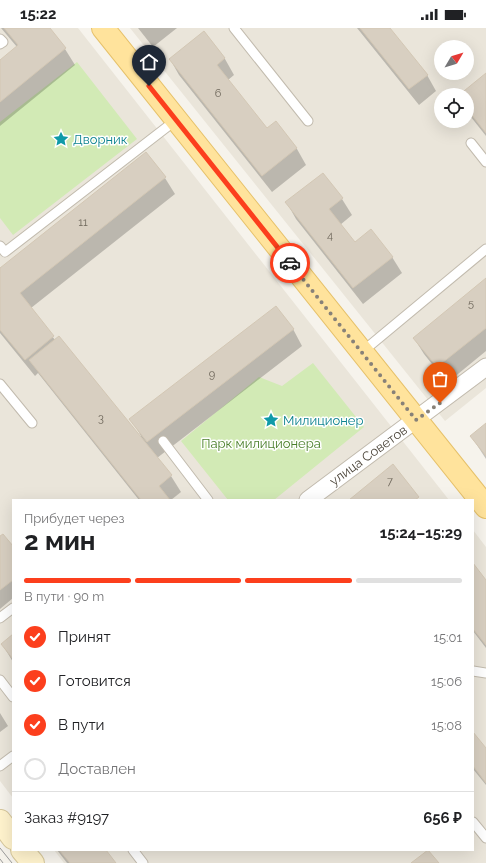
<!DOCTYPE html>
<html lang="ru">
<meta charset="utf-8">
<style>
body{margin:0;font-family:Raleway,sans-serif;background:#f2f2f2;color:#202124;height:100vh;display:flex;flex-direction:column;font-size:15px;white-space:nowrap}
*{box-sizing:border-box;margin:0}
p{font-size:13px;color:#757577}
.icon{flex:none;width:22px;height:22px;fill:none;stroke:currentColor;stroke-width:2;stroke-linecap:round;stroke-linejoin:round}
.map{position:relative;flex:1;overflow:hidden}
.sheet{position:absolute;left:12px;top:471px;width:462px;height:352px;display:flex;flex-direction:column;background:#fff;border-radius:0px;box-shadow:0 4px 16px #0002}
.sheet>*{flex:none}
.needle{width:26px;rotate:52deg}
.buttons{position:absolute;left:434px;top:12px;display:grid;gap:8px}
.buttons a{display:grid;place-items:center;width:40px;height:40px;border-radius:50%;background:#fff;box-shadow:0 4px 16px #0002;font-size:20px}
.pin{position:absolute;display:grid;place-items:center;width:34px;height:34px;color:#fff;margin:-41px -17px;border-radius:50% 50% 50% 0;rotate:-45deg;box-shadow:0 0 4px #0007}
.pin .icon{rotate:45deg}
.courier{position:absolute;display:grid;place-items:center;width:40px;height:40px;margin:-20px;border:3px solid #fc3f1d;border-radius:50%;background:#fff;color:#222;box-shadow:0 1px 5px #0007}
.overview em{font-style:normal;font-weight:700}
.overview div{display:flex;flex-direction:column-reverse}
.overview{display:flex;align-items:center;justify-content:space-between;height:68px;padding:0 12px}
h1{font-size:26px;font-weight:700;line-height:30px}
.bar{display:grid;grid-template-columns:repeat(4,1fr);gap:6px 4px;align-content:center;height:48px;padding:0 12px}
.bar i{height:5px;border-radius:3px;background:#e0e0e0}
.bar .current{background:#fc3f1d}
.bar p{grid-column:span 4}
.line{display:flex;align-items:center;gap:10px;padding:0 12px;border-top:1px solid #e0e0e0}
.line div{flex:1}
ol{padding:0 12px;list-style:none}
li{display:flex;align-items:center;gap:12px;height:44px}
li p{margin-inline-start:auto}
li .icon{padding:4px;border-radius:50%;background:#fc3f1d;color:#fff;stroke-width:4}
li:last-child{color:#757577}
li i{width:22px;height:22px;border:2px solid #e0e0e0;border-radius:50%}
.status{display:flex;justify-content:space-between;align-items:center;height:28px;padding:0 20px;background:#fff;direction:ltr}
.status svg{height:11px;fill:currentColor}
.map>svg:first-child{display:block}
.residential{fill:#eae5da;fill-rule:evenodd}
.green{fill:#d2eab5}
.shadow{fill:#0003}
.building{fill:#d8cfc1;stroke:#d3c7b4}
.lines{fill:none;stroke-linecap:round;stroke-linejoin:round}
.lane-casing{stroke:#c2bbae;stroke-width:11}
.street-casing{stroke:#c2bbae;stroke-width:19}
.secondary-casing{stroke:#d6c79b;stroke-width:24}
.primary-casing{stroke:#e6c16a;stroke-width:24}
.lane{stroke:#fff;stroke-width:9}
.street{stroke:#fff;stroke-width:17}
.secondary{stroke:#fff3cd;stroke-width:22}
.primary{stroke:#ffe39c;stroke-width:22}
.tram{stroke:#9a9a9a;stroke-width:1}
.done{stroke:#878178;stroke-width:4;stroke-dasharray:0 7.2}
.route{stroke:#fc3f1d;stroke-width:5}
.labels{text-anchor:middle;stroke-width:3;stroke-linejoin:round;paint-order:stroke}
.number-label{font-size:11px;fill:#6e675b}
.culture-label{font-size:13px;fill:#0d838f;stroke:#fff;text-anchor:start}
.park-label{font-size:13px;fill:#4a7f2a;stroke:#fff}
.street-label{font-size:13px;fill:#4b4439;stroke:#fff}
</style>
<div class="status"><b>15:22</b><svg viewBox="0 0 49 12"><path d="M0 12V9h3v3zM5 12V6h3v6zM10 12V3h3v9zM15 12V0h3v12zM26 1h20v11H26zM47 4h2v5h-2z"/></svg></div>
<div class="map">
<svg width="486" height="835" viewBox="0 0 486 835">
<rect width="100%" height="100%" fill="#f6f3ec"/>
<!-- residential -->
<path class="residential" d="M 0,0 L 78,0 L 449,472 L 13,472 L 13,770 L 0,753 Z
M 130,0 L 486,0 L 486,360 L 445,393 ZM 441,19 L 467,19 L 467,45 L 441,45 ZM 441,67 L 467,67 L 467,93 L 441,93 Z
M 473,502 L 486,519 L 486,835 L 64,835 L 54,822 L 473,822 Z"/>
<!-- green -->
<path class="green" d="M 77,34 L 137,111 L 13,207 L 0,190 L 0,94 Z
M 313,335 L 364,399 L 274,472 L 228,472 L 181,413 L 259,349 L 282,358 Z"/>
<!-- shadow -->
<path class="shadow" d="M 1,0 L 48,0 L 65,21 L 75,37 L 0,98 L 0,33 L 17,19 Z
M 138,0 L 177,0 L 153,19 Z
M 357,0 L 389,0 L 427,47 L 436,63 L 419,77 Z
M 204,4 L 225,31 L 234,47 L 228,52 L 267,102 L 276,95 L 297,121 L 306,137 L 272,164 L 179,47 L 170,31 Z
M 486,46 L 486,108 L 467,84 L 467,67 L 461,67 Z
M 323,146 L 342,171 L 352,187 L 340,197 L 354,215 L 392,229 L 402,245 L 363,276 L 296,191 L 287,175 Z
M 165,150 L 175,166 L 31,280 L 55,312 L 140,409 L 141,408 L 131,391 L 293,301 L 302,318 L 157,430 L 171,448 L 181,464 L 171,472 L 139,472 L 38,345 L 35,348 L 0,305 L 0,241 Z
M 486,252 L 486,323 L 447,355 L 424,326 L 414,310 Z
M 486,396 L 486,431 L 471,408 Z
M 0,509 L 13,520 L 13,570 L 0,581 Z
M 473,537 L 486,554 L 486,620 L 473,603 Z
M 13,607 L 13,634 L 2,616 Z
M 0,685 L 8,698 L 0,704 Z
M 473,705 L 486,722 L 486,757 L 473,741 Z
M 57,822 L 104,822 L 115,835 L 67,835 Z"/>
<!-- building -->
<path class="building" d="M 4,0 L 50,0 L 66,20 L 0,74 L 0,32 L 18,17 Z
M 360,0 L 390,0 L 428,47 L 409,61 Z
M 204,3 L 225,30 L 217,37 L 267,100 L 276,93 L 297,120 L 262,148 L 169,31 Z
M 486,45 L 486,105 L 467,81 L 467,67 L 459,67 Z
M 146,124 L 166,149 L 20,265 L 54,308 L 25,332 L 0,302 L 0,240 Z
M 323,145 L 343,170 L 329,181 L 355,214 L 371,201 L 393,229 L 353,260 L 285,174 Z
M 486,250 L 486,300 L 437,339 L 413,310 Z
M 276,278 L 294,301 L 147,414 L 129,391 Z
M 59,308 L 172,447 L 159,458 L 170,472 L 141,472 L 29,332 Z
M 486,395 L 486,428 L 470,408 Z
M 393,436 L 419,469 L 415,472 L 349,472 Z
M 3,506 L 13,518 L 13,552 L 0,562 L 0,508 Z
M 473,535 L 486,552 L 486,617 L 473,601 Z
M 13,606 L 13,631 L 1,616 Z
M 473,704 L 486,720 L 486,755 L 473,738 Z
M 59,822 L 106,822 L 116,835 L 70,835 Z
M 428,822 L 439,835 L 411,835 Z"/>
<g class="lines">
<defs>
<path id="lane" d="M 234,0 L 308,93
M 0,11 L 3,14 L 0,16
M 471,115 L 486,134
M 0,218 L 5,224 L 176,92
M 362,324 L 486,221
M 0,356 L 32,395
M 163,413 L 208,472
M 0,590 L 13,580
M 473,643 L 486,645
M 0,652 L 13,669
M 0,738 L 13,728
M 473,794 L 486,810
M 133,822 L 143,835"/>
<path id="street" d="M 308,472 L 486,339"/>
<path id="secondary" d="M 0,793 L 13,810
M 22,822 L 33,835"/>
<path id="primary" d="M 103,0 L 486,479"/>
</defs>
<!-- lane casing -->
<use href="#lane" class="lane-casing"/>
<!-- street casing -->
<use href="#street" class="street-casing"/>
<!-- secondary casing -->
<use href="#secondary" class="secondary-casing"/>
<!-- primary casing -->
<use href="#primary" class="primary-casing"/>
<!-- lane -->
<use href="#lane" class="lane"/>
<!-- street -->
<use href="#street" class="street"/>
<!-- secondary -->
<use href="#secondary" class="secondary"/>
<!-- primary -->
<use href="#primary" class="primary"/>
<!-- tram -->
<path class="tram" d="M 0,820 L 12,835
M 0,831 L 3,835"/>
</g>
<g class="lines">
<!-- done -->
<path class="done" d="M 290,235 L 416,392 L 440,375"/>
<!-- route -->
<path class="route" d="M 149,58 L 290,235"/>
</g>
<!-- icons -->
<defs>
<symbol id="sight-bare" viewBox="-9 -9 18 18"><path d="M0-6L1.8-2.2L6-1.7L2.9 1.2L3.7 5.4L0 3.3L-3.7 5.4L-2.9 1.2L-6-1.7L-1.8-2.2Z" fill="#0f9aa8" stroke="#fff" stroke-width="2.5" paint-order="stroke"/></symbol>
</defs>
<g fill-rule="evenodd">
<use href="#sight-bare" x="50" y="100" width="22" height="22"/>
<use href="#sight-bare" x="260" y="381" width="22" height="22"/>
</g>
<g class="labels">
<!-- number labels -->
<g class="number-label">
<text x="218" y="69">6</text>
<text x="83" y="198">11</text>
<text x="330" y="211">4</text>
<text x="471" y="279">5</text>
<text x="212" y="350">9</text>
<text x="101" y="394">3</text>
<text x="390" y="457">7</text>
</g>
<!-- culture labels -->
<g class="culture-label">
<text x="73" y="116">Дворник</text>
<text x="283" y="397">Милиционер</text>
</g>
<!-- park labels -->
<g class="park-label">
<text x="261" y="420">Парк милиционера</text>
</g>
<!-- street labels -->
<g class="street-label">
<text transform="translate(368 427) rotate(-36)" y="5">улица Советов</text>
</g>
</g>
</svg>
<div class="buttons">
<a><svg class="needle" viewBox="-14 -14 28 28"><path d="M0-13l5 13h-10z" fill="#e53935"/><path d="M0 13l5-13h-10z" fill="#757577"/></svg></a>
<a><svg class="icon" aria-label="locate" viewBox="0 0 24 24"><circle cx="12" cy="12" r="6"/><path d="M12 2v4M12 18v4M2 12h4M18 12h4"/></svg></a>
</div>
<div class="pin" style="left:440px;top:375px;background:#ea580c"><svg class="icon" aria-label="bag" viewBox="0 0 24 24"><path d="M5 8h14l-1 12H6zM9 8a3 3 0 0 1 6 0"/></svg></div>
<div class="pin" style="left:149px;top:58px;background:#1f2937"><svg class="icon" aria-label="home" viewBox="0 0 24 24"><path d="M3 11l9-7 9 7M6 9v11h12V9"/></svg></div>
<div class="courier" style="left:290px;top:235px"><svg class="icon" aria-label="car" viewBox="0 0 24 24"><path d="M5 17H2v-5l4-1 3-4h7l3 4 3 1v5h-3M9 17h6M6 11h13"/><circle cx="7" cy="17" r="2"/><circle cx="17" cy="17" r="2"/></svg></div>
<section class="sheet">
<div class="overview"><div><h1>2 мин</h1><p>Прибудет через</p></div><em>15:24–15:29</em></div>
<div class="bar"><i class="current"></i><i class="current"></i><i class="current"></i><i></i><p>В пути · 90 m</p></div>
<ol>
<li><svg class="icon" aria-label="check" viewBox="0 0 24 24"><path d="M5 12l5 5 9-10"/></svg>Принят<p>15:01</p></li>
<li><svg class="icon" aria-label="check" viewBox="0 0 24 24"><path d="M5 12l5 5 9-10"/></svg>Готовится<p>15:06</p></li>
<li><svg class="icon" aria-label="check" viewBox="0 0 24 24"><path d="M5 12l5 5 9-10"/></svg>В пути<p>15:08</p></li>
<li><i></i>Доставлен</li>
</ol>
<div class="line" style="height:52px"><div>Заказ #9197</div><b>656 ₽</b></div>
</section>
</div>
